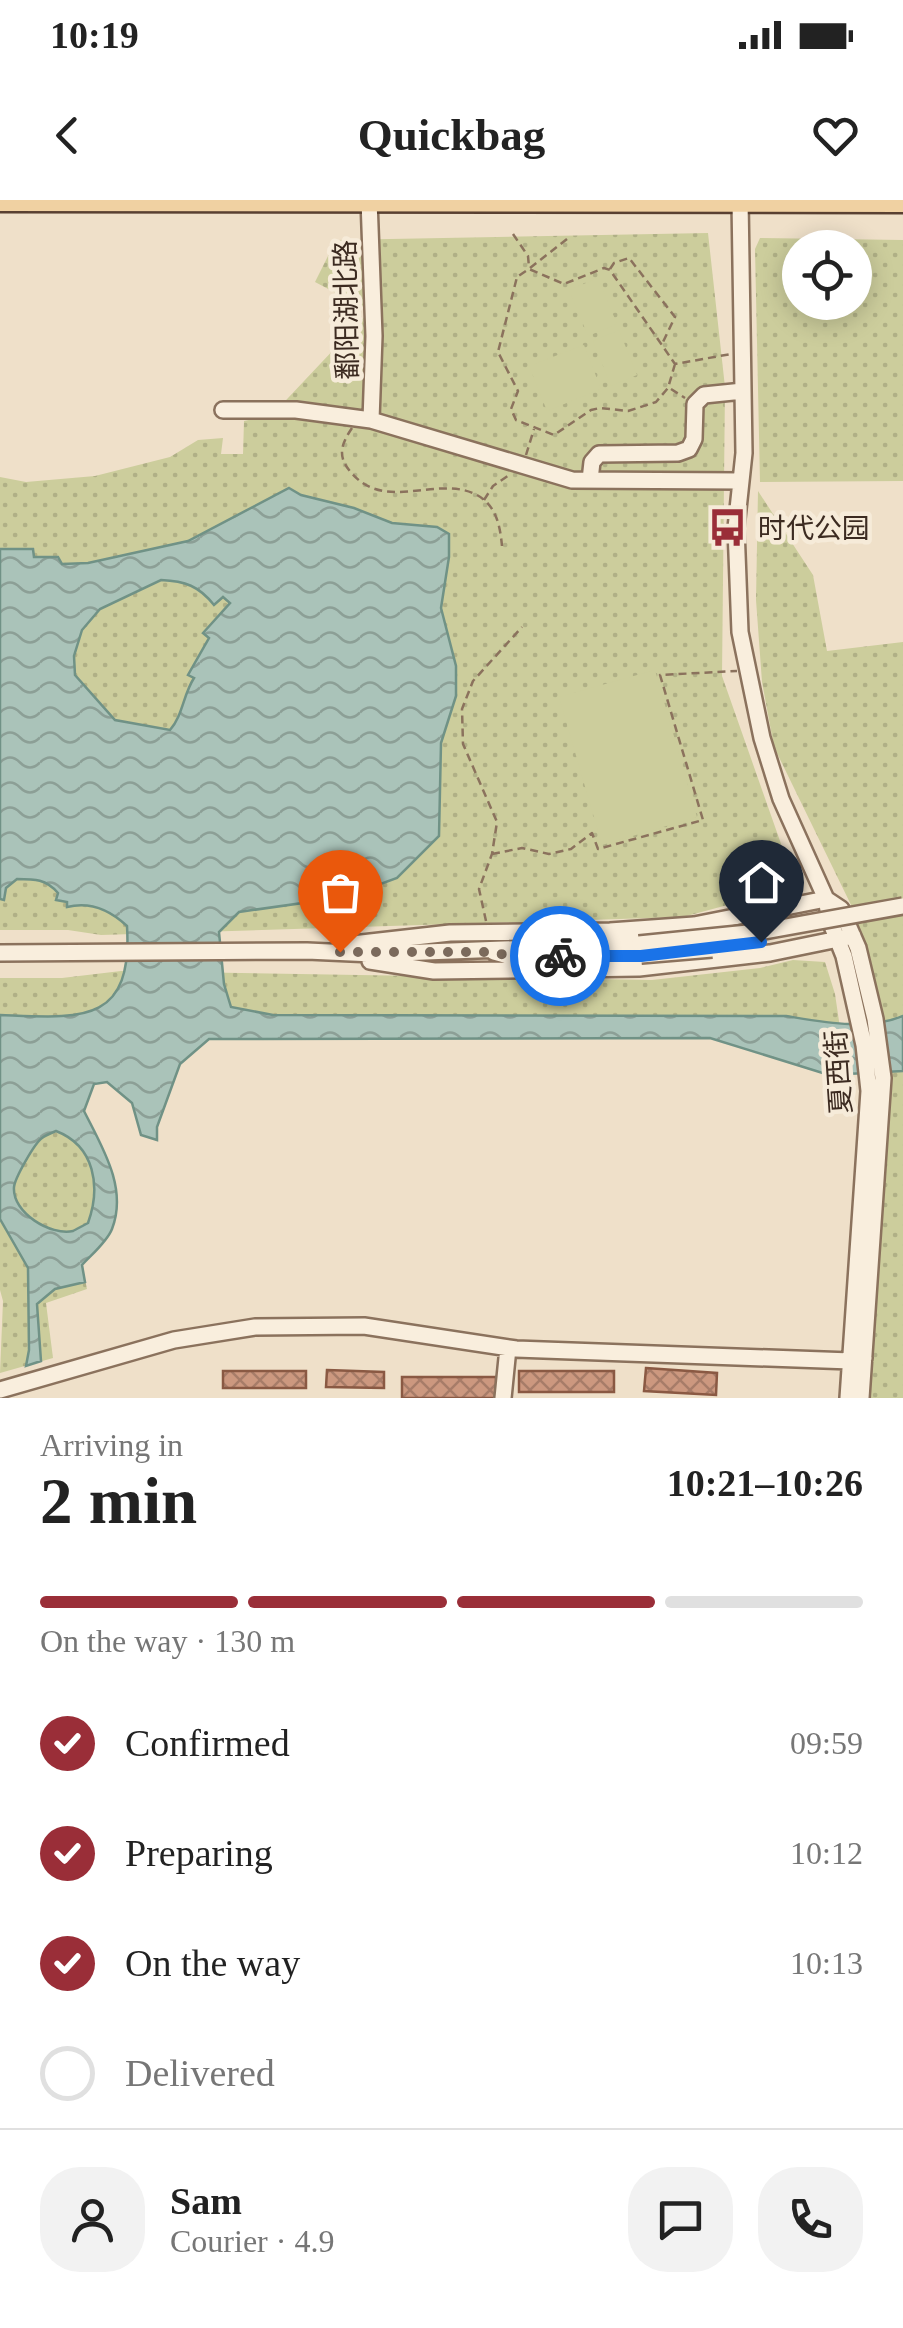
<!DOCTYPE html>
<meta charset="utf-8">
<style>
body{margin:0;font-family:"Times New Roman","Noto Sans SC",serif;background:#f2f2f2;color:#222;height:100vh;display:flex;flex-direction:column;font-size:38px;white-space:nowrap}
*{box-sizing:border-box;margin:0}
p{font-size:32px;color:#767676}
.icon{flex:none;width:55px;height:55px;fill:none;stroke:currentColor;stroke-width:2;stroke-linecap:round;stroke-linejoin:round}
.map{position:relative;height:1198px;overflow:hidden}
.panel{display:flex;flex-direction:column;background:#fff;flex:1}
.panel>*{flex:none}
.controls{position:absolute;left:782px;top:30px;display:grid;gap:20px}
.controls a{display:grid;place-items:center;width:90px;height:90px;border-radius:50%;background:#fff;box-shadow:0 5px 25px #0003;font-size:50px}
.pin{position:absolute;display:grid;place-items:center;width:85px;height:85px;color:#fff;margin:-102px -42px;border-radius:50% 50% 50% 0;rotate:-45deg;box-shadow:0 0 10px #0007}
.pin .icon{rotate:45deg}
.courier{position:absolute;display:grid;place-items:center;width:100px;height:100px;margin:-50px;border:8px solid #1a73e8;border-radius:50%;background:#fff;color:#222;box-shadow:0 2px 12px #0007}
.headline em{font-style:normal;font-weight:700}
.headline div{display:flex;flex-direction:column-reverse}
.headline{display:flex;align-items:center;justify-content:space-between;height:170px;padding:0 40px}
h1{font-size:65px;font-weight:700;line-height:75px}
.bar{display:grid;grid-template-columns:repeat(4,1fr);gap:15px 10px;align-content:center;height:120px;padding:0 40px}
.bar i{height:12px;border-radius:8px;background:#e0e0e0}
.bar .active{background:#9a2e38}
.bar p{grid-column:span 4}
.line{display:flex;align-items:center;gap:25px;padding:0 40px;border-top:2px solid #e0e0e0}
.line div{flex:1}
.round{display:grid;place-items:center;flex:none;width:105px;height:105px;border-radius:40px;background:#f2f2f2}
ol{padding:0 40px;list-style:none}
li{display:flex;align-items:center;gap:30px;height:110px}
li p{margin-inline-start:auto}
li .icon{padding:10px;border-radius:50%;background:#9a2e38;color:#fff;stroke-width:4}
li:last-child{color:#767676}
li i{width:55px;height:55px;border:5px solid #e0e0e0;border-radius:50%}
.status{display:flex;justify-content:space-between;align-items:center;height:70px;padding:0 50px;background:#fff;direction:ltr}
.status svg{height:28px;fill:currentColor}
header{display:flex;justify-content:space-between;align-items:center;height:130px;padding:0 40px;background:#fff;font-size:45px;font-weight:700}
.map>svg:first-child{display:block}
.park{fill:url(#park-dots);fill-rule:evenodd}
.pitch{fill:#cccd9c}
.water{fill:url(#water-waves);stroke:#709286;stroke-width:2.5;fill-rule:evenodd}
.building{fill:url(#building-cross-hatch);stroke:#8a5943;stroke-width:2.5}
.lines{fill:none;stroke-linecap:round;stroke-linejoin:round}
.minor-casing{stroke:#8b725d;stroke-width:20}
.major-casing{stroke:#594031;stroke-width:25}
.path{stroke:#8b725d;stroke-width:2.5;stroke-dasharray:8 5;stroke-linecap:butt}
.minor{stroke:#f9eedd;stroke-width:15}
.major{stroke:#f0d1a2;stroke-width:20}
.minor-bridge-casing{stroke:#8b725d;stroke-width:20;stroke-linecap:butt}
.minor-bridge{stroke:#f9eedd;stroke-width:15}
.done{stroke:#7b6a5c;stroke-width:10;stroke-dasharray:0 18}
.route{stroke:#1a73e8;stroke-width:12}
.labels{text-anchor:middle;stroke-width:9;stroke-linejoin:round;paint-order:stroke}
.street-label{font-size:28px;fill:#3c2b21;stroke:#f6ebd9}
.poi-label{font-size:28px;fill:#3c2b21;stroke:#f6ebd9;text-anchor:start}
</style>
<div class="status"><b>10:19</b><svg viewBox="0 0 49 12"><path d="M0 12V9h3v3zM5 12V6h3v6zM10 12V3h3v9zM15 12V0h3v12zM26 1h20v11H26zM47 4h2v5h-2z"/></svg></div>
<header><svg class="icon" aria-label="back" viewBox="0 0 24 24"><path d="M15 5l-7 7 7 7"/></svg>Quickbag<svg class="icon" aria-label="heart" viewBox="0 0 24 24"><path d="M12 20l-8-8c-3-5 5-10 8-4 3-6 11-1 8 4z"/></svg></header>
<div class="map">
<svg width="903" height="1198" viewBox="0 0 903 1198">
<defs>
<pattern id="park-dots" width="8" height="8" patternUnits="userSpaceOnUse" patternTransform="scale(2.5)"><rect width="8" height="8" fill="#cccd9c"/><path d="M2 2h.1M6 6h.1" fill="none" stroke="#b0b086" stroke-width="1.8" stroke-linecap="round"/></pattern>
<pattern id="water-waves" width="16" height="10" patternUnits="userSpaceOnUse" patternTransform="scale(2.5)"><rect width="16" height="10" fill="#aac3b9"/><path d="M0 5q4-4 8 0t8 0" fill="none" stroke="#8c9f96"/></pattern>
<pattern id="building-cross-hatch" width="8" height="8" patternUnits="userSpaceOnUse" patternTransform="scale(2.5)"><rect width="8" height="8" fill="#cc987f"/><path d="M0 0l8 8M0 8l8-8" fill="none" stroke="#a77c68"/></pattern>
</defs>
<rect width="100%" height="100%" fill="#efe0c9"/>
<!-- park -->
<path class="park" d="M 708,33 L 725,187 L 722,476 L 786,658 L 789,678 L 746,700 L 683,717 L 101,735 L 68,730 L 0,730 L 0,277 L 26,282 L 95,276 L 170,257 L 198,240 L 223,238 L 221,254 L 243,254 L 244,221 L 272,215 L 370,111 L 315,82 L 336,40 Z
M 760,38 L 903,40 L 903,281 L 760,282 L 755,49 ZM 800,48 L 855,48 L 855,102 L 800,102 Z
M 758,291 L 813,375 L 827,451 L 903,442 L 903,1198 L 870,1198 L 889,912 L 889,854 L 870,765 L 853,709 L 774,547 L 762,482 L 756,400 Z
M 793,760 L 825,762 L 835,794 L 847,875 L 829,875 L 710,838 L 209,838 L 180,864 L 157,927 L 141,935 L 132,903 L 107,882 L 94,884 L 84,911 C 102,947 128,988 112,1029 C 107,1042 91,1055 82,1065 L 87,1089 L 46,1103 L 53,1158 L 0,1173 L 3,1101 L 0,1090 L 0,778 L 62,778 L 121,771 L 652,780 L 760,768 Z"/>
<!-- pitch -->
<path class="pitch" d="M 598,78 L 617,124 L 588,136 L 569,90 Z
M 619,130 L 637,175 L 611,186 L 593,141 Z
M 584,145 L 601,189 L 547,211 L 529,166 Z
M 655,470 L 697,617 L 602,645 L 559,497 Z"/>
<!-- water -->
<path class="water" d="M 289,288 L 301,295 L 354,308 L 392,323 L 437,327 L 449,334 L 449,357 L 441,408 L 456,466 L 456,496 L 441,543 L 439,636 L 397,678 L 345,697 L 239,712 L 219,732 L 224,784 L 231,807 L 273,815 L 786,816 C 823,822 867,831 903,816 L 903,871 L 829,875 L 710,838 L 209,839 L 180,864 L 157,927 L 157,940 L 141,935 L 132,903 L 107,882 L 94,884 L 84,911 C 102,947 128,988 112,1029 C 107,1042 91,1055 82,1065 L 85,1082 L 55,1089 L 37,1104 L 41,1161 L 26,1166 L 29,1150 L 28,1068 L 0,1019 L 0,815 C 79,818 133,826 127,726 C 110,710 91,701 67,707 L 67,702 L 56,700 L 58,693 C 46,679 35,679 17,679 L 6,688 L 4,700 L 0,699 L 0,349 L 33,349 L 34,357 L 58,357 L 62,364 L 88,363 L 188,341 ZM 161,380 C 185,381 199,386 214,405 L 223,397 L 230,403 L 203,433 L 209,438 L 188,475 L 194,478 C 183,495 183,515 170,530 L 115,520 L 75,475 L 74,456 L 82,430 L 100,409 ZM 56,931 C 95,946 101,987 88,1023 C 86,1024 75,1030 73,1031 C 51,1036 12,1013 14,987 C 15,978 34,944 42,938 C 46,935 51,933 56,931 Z"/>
<!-- building -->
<path class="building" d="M 646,1168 L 717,1173 L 716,1195 L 644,1191 Z
M 327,1170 L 384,1172 L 384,1188 L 326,1187 Z
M 223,1171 L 306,1171 L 306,1188 L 223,1188 Z
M 519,1171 L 614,1171 L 614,1192 L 519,1192 Z
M 402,1177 L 496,1177 L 496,1198 L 402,1198 Z"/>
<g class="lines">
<defs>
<path id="minor" d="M 369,0 L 374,136 L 371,220
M 740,0 L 744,253 L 736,328 L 740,432 L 762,538 L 781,599 L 826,699 L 830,721 L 844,756 L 864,845 L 869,891 L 848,1198
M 223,210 L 296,210 L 371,220 L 572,280 L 741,281
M 590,280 L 592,262 L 599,254 L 678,253 L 689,249 L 694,239 L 695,204 L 704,195 L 743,191
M 826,699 L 841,709 L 858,748 L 875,819 L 883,878 L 861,1198
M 344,745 L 450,733 L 610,731 L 694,725 L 826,699
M 494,752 L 512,757 L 641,755
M 0,753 L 307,751 L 373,754 L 639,744
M 370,761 L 434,771 L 639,768 L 770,753 L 853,736
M 0,1190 L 174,1140 L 255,1127 L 364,1126 L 516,1149 L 851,1161 L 864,1158
M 503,1198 L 508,1148"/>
<path id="major" d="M 0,1 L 903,2"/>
</defs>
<!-- minor casing -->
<use href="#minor" class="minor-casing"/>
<!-- major casing -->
<use href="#major" class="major-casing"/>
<!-- path -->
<path class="path" d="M 513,34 L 528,56 L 529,67
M 530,68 L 567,39
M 610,69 L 614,63 L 629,58 L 675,117 L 663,142
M 675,164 L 668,188 L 656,202 L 628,211 L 600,208 L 591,210 L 554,235 L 516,220 L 511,209 L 518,191 L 498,152 L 517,77 L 529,69 L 564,84 L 604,68 L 610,70 L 675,164 L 731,154
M 671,189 L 685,198
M 352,228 C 342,243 337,255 349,270 C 383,314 435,275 475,294 C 496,304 500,325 502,346
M 526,255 L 534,229
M 484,300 L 493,286 L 509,275
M 492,654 L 522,648 L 549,654 L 571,649 L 592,633 L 598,649 L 703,620 L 660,475 L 737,471
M 486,721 L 479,689 L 492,654 L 497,622 L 463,544 L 462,509 L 473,481 L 522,427"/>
<!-- minor -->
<use href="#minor" class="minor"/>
<!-- major -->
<use href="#major" class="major"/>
<defs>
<path id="minor-bridge" d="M 639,744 L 758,732 L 903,706
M 641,755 L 712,749"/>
</defs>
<!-- minor-bridge casing -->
<use href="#minor-bridge" class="minor-bridge-casing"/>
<!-- minor-bridge -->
<use href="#minor-bridge" class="minor-bridge"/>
</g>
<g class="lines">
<!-- done -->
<path class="done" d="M 340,752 L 494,752 L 512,757 L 560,756"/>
<!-- route -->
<path class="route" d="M 560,756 L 641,756 L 761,742"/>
</g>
<!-- icons -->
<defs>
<symbol id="bus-bare" viewBox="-9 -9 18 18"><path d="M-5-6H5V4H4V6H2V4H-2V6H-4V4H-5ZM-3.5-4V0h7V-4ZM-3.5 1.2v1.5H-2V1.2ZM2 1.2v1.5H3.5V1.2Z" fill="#9a2e38" stroke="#f6ebd9" stroke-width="2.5" paint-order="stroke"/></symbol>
</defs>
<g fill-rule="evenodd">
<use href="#bus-bare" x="700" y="300" width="55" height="55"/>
</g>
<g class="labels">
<!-- street labels -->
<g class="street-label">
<text transform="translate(346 110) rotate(-91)" y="10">鄱阳湖北路</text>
<text transform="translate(838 872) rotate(-94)" y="10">夏西街</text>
</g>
<!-- poi labels -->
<g class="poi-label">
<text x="758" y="338">时代公园</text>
</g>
</g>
</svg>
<div class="controls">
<a><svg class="icon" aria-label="locate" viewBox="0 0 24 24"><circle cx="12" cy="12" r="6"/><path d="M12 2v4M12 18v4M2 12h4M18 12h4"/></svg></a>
</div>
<div class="pin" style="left:340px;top:752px;background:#ea580c"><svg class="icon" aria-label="bag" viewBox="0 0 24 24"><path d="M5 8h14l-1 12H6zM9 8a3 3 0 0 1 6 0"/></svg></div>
<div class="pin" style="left:761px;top:742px;background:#1f2937"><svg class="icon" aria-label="home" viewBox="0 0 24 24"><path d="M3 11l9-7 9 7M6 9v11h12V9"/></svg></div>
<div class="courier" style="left:560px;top:756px"><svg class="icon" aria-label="bike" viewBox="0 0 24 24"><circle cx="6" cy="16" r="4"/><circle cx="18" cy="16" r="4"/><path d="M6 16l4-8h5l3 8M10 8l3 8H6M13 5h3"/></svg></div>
</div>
<section class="panel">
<div class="headline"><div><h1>2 min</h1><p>Arriving in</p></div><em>10:21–10:26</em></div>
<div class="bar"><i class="active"></i><i class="active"></i><i class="active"></i><i></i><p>On the way · 130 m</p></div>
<ol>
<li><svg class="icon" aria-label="check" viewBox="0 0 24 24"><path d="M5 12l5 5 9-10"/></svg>Confirmed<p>09:59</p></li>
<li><svg class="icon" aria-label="check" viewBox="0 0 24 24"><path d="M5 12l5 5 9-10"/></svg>Preparing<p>10:12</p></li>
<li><svg class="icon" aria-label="check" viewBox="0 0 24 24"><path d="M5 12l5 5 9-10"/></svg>On the way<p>10:13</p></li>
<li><i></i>Delivered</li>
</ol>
<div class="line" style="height:180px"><a class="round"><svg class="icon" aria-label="person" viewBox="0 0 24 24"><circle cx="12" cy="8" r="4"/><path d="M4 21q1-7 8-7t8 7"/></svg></a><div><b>Sam</b><p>Courier · 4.9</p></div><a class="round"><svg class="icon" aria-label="chat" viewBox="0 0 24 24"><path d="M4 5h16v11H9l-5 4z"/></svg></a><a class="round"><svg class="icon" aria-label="phone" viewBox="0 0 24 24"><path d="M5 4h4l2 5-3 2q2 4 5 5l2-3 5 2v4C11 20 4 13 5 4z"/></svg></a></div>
</section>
